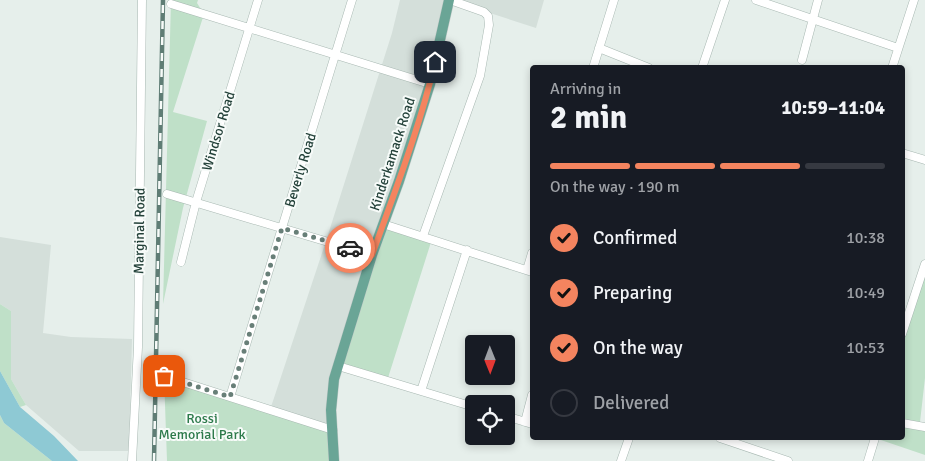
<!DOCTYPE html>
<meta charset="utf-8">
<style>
body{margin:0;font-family:Signika,sans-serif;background:#242831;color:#f1f3f6;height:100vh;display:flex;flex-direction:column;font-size:19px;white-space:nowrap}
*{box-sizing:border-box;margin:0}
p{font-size:16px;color:#9ea1a6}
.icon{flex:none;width:28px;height:28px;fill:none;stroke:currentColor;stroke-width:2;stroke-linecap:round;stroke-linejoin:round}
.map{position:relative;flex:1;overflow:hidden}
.drawer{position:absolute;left:530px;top:65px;width:375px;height:375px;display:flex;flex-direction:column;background:#171b24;border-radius:5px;box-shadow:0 2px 8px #0003}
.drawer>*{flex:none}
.needle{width:32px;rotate:179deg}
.tools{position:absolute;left:465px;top:335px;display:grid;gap:10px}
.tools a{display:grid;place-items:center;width:50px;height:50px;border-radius:5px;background:#171b24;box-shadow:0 2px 8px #0003;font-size:25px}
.pin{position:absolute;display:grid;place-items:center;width:42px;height:42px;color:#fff;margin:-21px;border-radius:10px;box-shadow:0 2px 8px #0006}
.courier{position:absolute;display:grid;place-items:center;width:50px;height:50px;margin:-25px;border:4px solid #f4845f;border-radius:50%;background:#fff;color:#222;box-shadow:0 1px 6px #0007}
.summary em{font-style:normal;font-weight:800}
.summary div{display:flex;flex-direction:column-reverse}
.summary{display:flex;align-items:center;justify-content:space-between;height:85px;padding:0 20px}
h1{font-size:32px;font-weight:800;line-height:38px}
.bar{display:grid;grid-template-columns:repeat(4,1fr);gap:8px 5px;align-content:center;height:60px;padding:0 20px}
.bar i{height:6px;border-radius:4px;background:#363941}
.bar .on{background:#f4845f}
.bar p{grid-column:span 4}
ol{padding:0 20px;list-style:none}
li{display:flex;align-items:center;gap:15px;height:55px}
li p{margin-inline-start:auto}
li .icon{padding:5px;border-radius:50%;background:#f4845f;color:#111;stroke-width:4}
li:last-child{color:#9ea1a6}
li i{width:28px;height:28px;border:2px solid #363941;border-radius:50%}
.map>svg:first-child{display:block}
.built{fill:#d4dfda}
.green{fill:#bfe0c8}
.water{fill:#8ec9d4}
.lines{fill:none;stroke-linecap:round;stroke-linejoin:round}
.minor-casing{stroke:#a8b8b2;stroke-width:9}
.major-casing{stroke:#c2cac8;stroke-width:11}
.minor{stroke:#fff;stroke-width:8}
.major{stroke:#6aa596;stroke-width:10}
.rail-casing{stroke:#5f7d75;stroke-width:4.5}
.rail{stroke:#f7fbf9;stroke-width:2.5;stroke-dasharray:8;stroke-linecap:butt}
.done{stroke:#687f78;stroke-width:5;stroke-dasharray:0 9}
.route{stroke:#f4845f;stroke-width:6}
.labels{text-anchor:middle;stroke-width:4;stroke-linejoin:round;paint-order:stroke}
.street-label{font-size:14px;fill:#24423a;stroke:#f7fbf9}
.park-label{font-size:14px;fill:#2d7a4b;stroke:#f7fbf9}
</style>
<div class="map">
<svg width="925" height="461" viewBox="0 0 925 461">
<rect width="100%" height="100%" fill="#e6efeb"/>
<!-- built -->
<path class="built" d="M 400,0 L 449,0 L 430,84 L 342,349 L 333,430 L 270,410 L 326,241 L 392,33 Z
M 450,0 L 544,0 L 536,28 Z
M 0,237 L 51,245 L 43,333 L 71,337 L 132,339 L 129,451 L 79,451 L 26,405 L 11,379 L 11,311 L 0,304 Z"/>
<!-- green -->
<path class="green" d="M 171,0 L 198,0 L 197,3 L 204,14 L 173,112 L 207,121 L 183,208 L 163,304 Z
M 383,224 L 432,239 L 387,381 L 338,366 Z
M 925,264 L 925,378 L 920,422 L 925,432 L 925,455 L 875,438 L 902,438 L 903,334 Z
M 0,304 L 11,311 L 11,379 L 26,405 L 20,407 L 0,371 Z
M 164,376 L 333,430 L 334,461 L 167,461 Z
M 0,415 L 4,423 L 52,461 L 0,461 Z"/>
<!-- water -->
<path class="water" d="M 0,371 L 20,407 L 54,436 L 78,461 L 52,461 L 4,423 L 0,415 Z"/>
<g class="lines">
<defs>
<path id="minor" d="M 756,0 L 898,48
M 171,4 L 430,84
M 599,48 L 649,68
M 802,60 L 818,0
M 593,68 L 614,0
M 702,68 L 725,0
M 892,68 L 914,0
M 902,153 L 925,160
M 167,194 L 372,255
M 383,224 L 532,272
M 423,236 L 480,76 L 489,25 L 488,16 L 484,12 L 450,0
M 181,262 L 196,202 L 258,0
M 527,270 L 532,253
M 902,334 L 925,264
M 338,366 L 474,407
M 164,376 L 333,430
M 421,391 L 467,250
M 230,397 L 352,0
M 506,416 L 532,424
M 525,422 L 532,395
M 902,423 L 925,427
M 720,438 L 788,461
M 132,461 L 138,347 L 142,0
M 621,461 L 629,438
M 868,461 L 875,438"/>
<path id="major" d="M 334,461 L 331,410 L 334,379 L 372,255 L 399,181 L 430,84 L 449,0"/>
</defs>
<!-- minor casing -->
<use href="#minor" class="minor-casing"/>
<!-- major casing -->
<use href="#major" class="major-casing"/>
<!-- minor -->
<use href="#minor" class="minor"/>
<!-- major -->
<use href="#major" class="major"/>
<defs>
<path id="rail" d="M 154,461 L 163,0"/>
</defs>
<!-- rail casing -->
<use href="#rail" class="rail-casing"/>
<!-- rail -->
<use href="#rail" class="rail"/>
</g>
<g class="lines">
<!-- done -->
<path class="done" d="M 164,376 L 230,397 L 282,228 L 350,248"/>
<!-- route -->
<path class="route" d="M 350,248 L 372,255 C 395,191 420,127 435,62"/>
</g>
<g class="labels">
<!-- street labels -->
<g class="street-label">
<text transform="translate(218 131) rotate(-73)" y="5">Windsor Road</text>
<text transform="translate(392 154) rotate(-72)" y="5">Kinderkamack Road</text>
<text transform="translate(300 170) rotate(-73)" y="5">Beverly Road</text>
<text transform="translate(139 231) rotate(-89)" y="5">Marginal Road</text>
</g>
<!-- park labels -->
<g class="park-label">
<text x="202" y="423">Rossi<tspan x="202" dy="16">Memorial Park</tspan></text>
</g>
</g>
</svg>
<div class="tools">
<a><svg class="needle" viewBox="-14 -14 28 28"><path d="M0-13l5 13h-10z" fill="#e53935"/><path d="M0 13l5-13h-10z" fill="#9ea1a6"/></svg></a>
<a><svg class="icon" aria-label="locate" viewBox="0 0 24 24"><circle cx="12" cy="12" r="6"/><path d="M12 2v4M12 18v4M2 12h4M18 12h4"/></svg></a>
</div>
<div class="pin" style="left:164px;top:376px;background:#ea580c"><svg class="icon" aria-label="bag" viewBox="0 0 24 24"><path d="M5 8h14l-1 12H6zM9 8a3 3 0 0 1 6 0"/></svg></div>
<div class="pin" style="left:435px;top:62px;background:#1f2937"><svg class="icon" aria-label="home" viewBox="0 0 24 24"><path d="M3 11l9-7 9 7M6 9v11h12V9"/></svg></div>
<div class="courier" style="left:350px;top:248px"><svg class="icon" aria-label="car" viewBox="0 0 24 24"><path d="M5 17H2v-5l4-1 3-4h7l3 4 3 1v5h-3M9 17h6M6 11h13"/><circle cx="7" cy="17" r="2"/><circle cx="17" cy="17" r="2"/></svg></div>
<section class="drawer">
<div class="summary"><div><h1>2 min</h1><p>Arriving in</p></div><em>10:59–11:04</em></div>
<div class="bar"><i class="on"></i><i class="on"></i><i class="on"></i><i></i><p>On the way · 190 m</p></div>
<ol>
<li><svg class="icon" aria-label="check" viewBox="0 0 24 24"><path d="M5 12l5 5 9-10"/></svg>Confirmed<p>10:38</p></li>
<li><svg class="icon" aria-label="check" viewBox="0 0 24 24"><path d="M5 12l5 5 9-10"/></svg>Preparing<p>10:49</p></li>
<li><svg class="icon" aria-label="check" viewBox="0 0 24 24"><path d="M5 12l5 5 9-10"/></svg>On the way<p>10:53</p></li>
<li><i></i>Delivered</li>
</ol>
</section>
</div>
